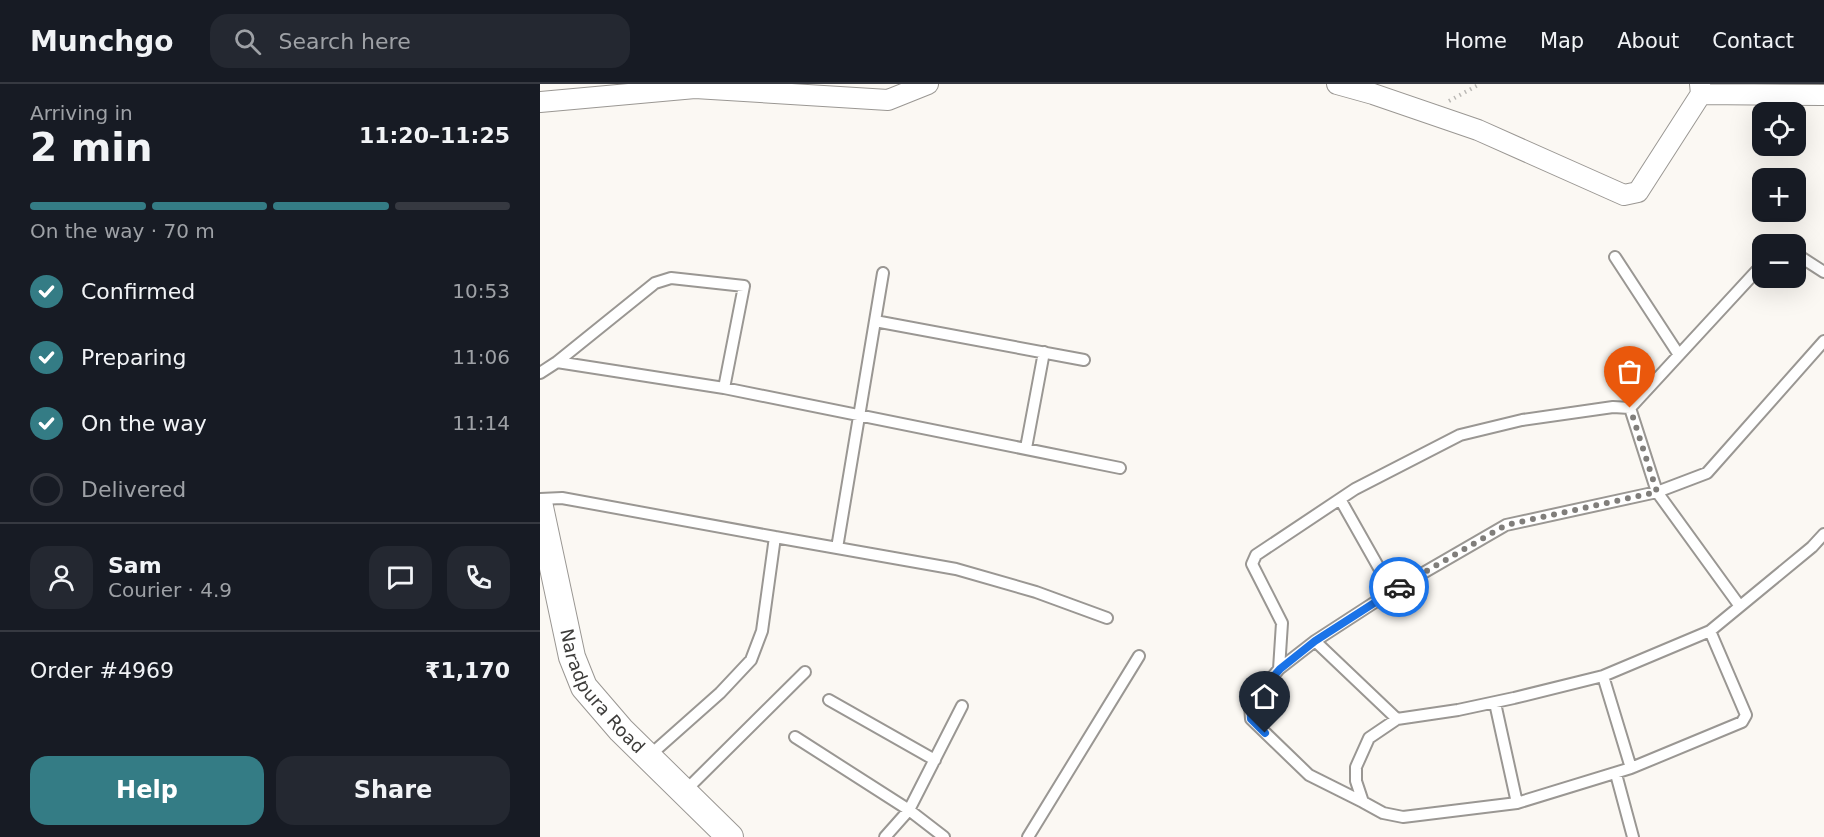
<!DOCTYPE html>
<meta charset="utf-8">
<style>
body{margin:0;font-family:"DejaVu Sans",sans-serif;background:#242831;color:#f1f3f6;height:100vh;display:flex;flex-direction:column;font-size:22px;white-space:nowrap}
*{box-sizing:border-box;margin:0}
p{font-size:20px;color:#9ea1a6}
.icon{flex:none;width:33px;height:33px;fill:none;stroke:currentColor;stroke-width:2;stroke-linecap:round;stroke-linejoin:round}
.map{position:relative;flex:1;overflow:hidden}
.side{display:flex;flex-direction:column;background:#171b24;width:540px}
.side>*{flex:none}
.tools{position:absolute;left:1212px;top:18px;display:grid;gap:12px}
.tools a{display:grid;place-items:center;width:54px;height:54px;border-radius:12px;background:#171b24;box-shadow:0 6px 24px #0002;font-size:30px}
.pin{position:absolute;display:grid;place-items:center;width:51px;height:51px;color:#fff;margin:-62px -26px;border-radius:50% 50% 50% 0;rotate:-45deg;box-shadow:0 0 6px #0007}
.pin .icon{rotate:45deg}
.courier{position:absolute;display:grid;place-items:center;width:60px;height:60px;margin:-30px;border:4px solid #1a73e8;border-radius:50%;background:#fff;color:#222;box-shadow:0 2px 8px #0007}
.overview em{font-style:normal;font-weight:700}
.overview div{display:flex;flex-direction:column-reverse}
.overview{display:flex;align-items:center;justify-content:space-between;height:102px;padding:0 30px}
h1{font-size:39px;font-weight:700;line-height:45px}
.bar{display:grid;grid-template-columns:repeat(4,1fr);gap:9px 6px;align-content:center;height:72px;padding:0 30px}
.bar i{height:8px;border-radius:4px;background:#363941}
.bar .active{background:#347c85}
.bar p{grid-column:span 4}
.line{display:flex;align-items:center;gap:15px;padding:0 30px;border-top:2px solid #363941}
.line div{flex:1}
.round{display:grid;place-items:center;flex:none;width:63px;height:63px;border-radius:18px;background:#242831}
ol{padding:0 30px;list-style:none}
li{display:flex;align-items:center;gap:18px;height:66px}
li p{margin-inline-start:auto}
li .icon{padding:6px;border-radius:50%;background:#347c85;color:#fff;stroke-width:4}
li:last-child{color:#9ea1a6}
li i{width:33px;height:33px;border:3px solid #363941;border-radius:50%}
.cta{display:flex;gap:12px;margin-top:auto;padding:12px 30px}
.cta a{flex:1;height:69px;border-radius:18px;background:#347c85;color:#fff;font-size:24px;font-weight:700;line-height:69px;text-align:center}
.cta a+a{background:#242831;color:#f1f3f6}
header{display:flex;align-items:center;gap:36px;box-sizing:border-box;height:84px;padding:0 30px;background:#171b24;border-bottom:2px solid #363941}
header strong{font-size:28px}
nav{display:flex;gap:33px;margin-inline-start:auto;font-size:21px}
.search{width:420px;height:54px;background:#242831;display:flex;align-items:center;gap:15px;box-sizing:border-box;padding:0 21px;border-radius:18px;color:#9ea1a6;font-size:22px}
main{display:flex;flex:1;min-height:0}
.map>svg:first-child{display:block}
.lines{fill:none;stroke-linecap:round;stroke-linejoin:round}
.service-casing{stroke:#9a9793;stroke-width:14}
.minor-casing{stroke:#9a9793;stroke-width:22}
.tertiary-casing{stroke:#9a9793;stroke-width:28}
.path{stroke:#bab8b4;stroke-width:4;stroke-dasharray:1.5 4.5;stroke-linecap:butt}
.service{stroke:#fff;stroke-width:10}
.minor{stroke:#fff;stroke-width:20}
.tertiary{stroke:#fff;stroke-width:26}
.done{stroke:#807e7b;stroke-width:6;stroke-dasharray:0 10.8}
.route{stroke:#1a73e8;stroke-width:8}
.labels{text-anchor:middle;stroke-width:6;stroke-linejoin:round;paint-order:stroke}
.street-label{font-size:18px;fill:#3d3c3a;stroke:#fbf8f3}
</style>
<header>
<strong>Munchgo</strong>
<div class="search"><svg class="icon" aria-label="search" viewBox="0 0 24 24"><circle cx="10" cy="10" r="6"/><path d="M15 15l6 6"/></svg>Search here</div>
<nav><a>Home</a><a>Map</a><a>About</a><a>Contact</a></nav>
</header>
<main>
<section class="side">
<div class="overview"><div><h1>2 min</h1><p>Arriving in</p></div><em>11:20–11:25</em></div>
<div class="bar"><i class="active"></i><i class="active"></i><i class="active"></i><i></i><p>On the way · 70 m</p></div>
<ol>
<li><svg class="icon" aria-label="check" viewBox="0 0 24 24"><path d="M5 12l5 5 9-10"/></svg>Confirmed<p>10:53</p></li>
<li><svg class="icon" aria-label="check" viewBox="0 0 24 24"><path d="M5 12l5 5 9-10"/></svg>Preparing<p>11:06</p></li>
<li><svg class="icon" aria-label="check" viewBox="0 0 24 24"><path d="M5 12l5 5 9-10"/></svg>On the way<p>11:14</p></li>
<li><i></i>Delivered</li>
</ol>
<div class="line" style="height:108px"><a class="round"><svg class="icon" aria-label="person" viewBox="0 0 24 24"><circle cx="12" cy="8" r="4"/><path d="M4 21q1-7 8-7t8 7"/></svg></a><div><b>Sam</b><p>Courier · 4.9</p></div><a class="round"><svg class="icon" aria-label="chat" viewBox="0 0 24 24"><path d="M4 5h16v11H9l-5 4z"/></svg></a><a class="round"><svg class="icon" aria-label="phone" viewBox="0 0 24 24"><path d="M5 4h4l2 5-3 2q2 4 5 5l2-3 5 2v4C11 20 4 13 5 4z"/></svg></a></div>
<div class="line" style="height:78px"><div>Order #4969</div><b>₹1,170</b></div>
<div class="cta"><a>Help</a><a>Share</a></div>
</section>
<div class="map">
<svg width="1284" height="753" viewBox="0 0 1284 753">
<rect width="100%" height="100%" fill="#fbf8f3"/>
<g class="lines">
<defs>
<path id="service" d="M 1256,170 L 1284,188
M 1075,173 L 1139,271
M 335,237 L 544,276
M 1284,257 L 1167,389 L 1117,408 L 966,441 L 852,507 L 775,557 L 857,635 L 918,626 L 974,614 L 1063,592 L 1170,547 L 1272,463 L 1284,450
M 17,278 L 184,304
M 0,289 L 17,278 L 115,199 L 131,194 L 204,202 L 184,304 L 580,384
M 1090,324 L 1117,408 L 1199,521
M 1090,324 L 1222,181
M 486,364 L 504,268
M 0,415 L 22,414 L 235,453
M 800,415 L 852,507
M 297,464 L 343,189
M 775,557 L 739,585 L 710,620 L 711,635 L 769,691 L 823,718
M 739,585 L 742,539 L 712,480 L 716,471 L 815,405 L 920,351 L 982,336 L 1073,323 L 1090,324
M 289,616 L 395,676
M 955,619 L 977,719
M 857,635 L 829,654 L 816,683 L 816,697 L 823,718 L 843,729 L 863,733 L 977,719 L 1091,684 L 1063,592
M 255,653 L 369,726 L 404,753
M 109,672 L 180,609 L 211,576 L 222,547 L 235,453 L 416,485 L 496,508 L 567,534
M 1091,684 L 1202,638 L 1206,631 L 1170,547
M 1076,690 L 1093,753
M 145,707 L 265,588
M 345,753 L 369,726 L 422,622
M 488,753 L 599,572"/>
<path id="minor" d="M 797,0 L 833,10 L 938,46 L 1084,111 L 1098,108 L 1161,10 L 1160,0
M 1161,10 L 1284,11
M 0,18 L 155,4 L 348,16 L 388,0"/>
<g id="tertiary">
<path id="s1" d="M 0,423 L 32,573 L 44,603 L 81,646 L 190,753"/>
</g>
</defs>
<!-- service casing -->
<use href="#service" class="service-casing"/>
<!-- minor casing -->
<use href="#minor" class="minor-casing"/>
<!-- tertiary casing -->
<use href="#tertiary" class="tertiary-casing"/>
<!-- path -->
<path class="path" d="M 909,17 L 940,0"/>
<!-- service -->
<use href="#service" class="service"/>
<!-- minor -->
<use href="#minor" class="minor"/>
<!-- tertiary -->
<use href="#tertiary" class="tertiary"/>
</g>
<g class="lines">
<!-- done -->
<path class="done" d="M 859,503 L 966,441 L 1117,408 L 1090,324"/>
<!-- route -->
<path class="route" d="M 725,649 L 711,635 L 710,620 L 740,585 L 775,557 L 859,503"/>
</g>
<g class="labels">
<!-- street labels -->
<g class="street-label">
<text dy="6" stroke="none"><textPath href="#s1" startOffset="198">Naradpura Road</textPath></text>
</g>
</g>
</svg>
<div class="tools">
<a><svg class="icon" aria-label="locate" viewBox="0 0 24 24"><circle cx="12" cy="12" r="6"/><path d="M12 2v4M12 18v4M2 12h4M18 12h4"/></svg></a>
<a>+</a>
<a>−</a>
</div>
<div class="pin" style="left:1090px;top:324px;background:#ea580c"><svg class="icon" aria-label="bag" viewBox="0 0 24 24"><path d="M5 8h14l-1 12H6zM9 8a3 3 0 0 1 6 0"/></svg></div>
<div class="pin" style="left:725px;top:649px;background:#1f2937"><svg class="icon" aria-label="home" viewBox="0 0 24 24"><path d="M3 11l9-7 9 7M6 9v11h12V9"/></svg></div>
<div class="courier" style="left:859px;top:503px"><svg class="icon" aria-label="car" viewBox="0 0 24 24"><path d="M5 17H2v-5l4-1 3-4h7l3 4 3 1v5h-3M9 17h6M6 11h13"/><circle cx="7" cy="17" r="2"/><circle cx="17" cy="17" r="2"/></svg></div>
</div>
</main>
